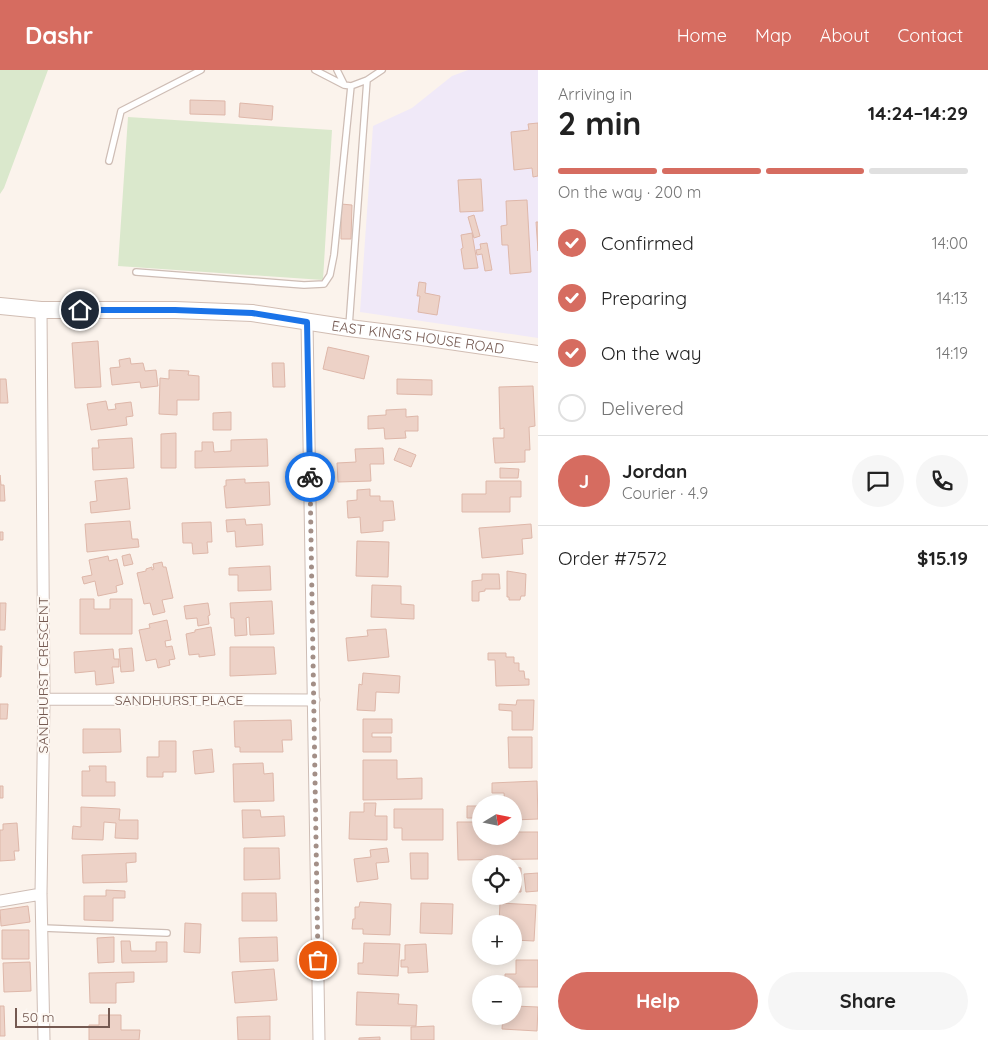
<!DOCTYPE html>
<meta charset="utf-8">
<style>
body{margin:0;font-family:Quicksand,sans-serif;background:#f6f6f6;color:#222;height:100vh;display:flex;flex-direction:column;font-size:19px;white-space:nowrap}
*{box-sizing:border-box;margin:0}
p{font-size:16px;color:#767676}
.icon{flex:none;width:28px;height:28px;fill:none;stroke:currentColor;stroke-width:2;stroke-linecap:round;stroke-linejoin:round}
.map{position:relative;flex:1;overflow:hidden}
.sheet{display:flex;flex-direction:column;background:#fff;width:450px}
.sheet>*{flex:none}
.needle{width:32px;rotate:80deg}
.controls{position:absolute;left:472px;top:725px;display:grid;gap:10px}
.controls a{display:grid;place-items:center;width:50px;height:50px;border-radius:50%;background:#fff;box-shadow:0 2px 12px #0003;font-size:25px}
.scale{position:absolute;left:15px;bottom:12px;width:95px;box-sizing:border-box;padding-left:5px;border:2px solid #745951;border-top:0;font-size:14px;line-height:18px;white-space:nowrap;color:#745951;-webkit-text-stroke:4px #fdf8f3;paint-order:stroke}
.pin{position:absolute;display:grid;place-items:center;width:42px;height:42px;color:#fff;margin:-21px;border:2px solid #fff;border-radius:50%;box-shadow:0 1px 5px #0007}
.courier{position:absolute;display:grid;place-items:center;width:50px;height:50px;margin:-25px;border:4px solid #1a73e8;border-radius:50%;background:#fff;color:#222;box-shadow:0 1px 6px #0007}
.overview em{font-style:normal;font-weight:700}
.overview div{display:flex;flex-direction:column-reverse}
.overview{display:flex;align-items:center;justify-content:space-between;height:85px;padding:0 20px}
h1{font-size:32px;font-weight:700;line-height:38px}
.bar{display:grid;grid-template-columns:repeat(4,1fr);gap:8px 5px;align-content:center;height:60px;padding:0 20px}
.bar i{height:6px;border-radius:4px;background:#e0e0e0}
.bar .on{background:#d66c60}
.bar p{grid-column:span 4}
.line{display:flex;align-items:center;gap:12px;padding:0 20px;border-top:1px solid #e0e0e0}
.line div{flex:1}
.round{display:grid;place-items:center;flex:none;width:52px;height:52px;border-radius:26px;background:#f6f6f6}
ol{padding:0 20px;list-style:none}
li{display:flex;align-items:center;gap:15px;height:55px}
li p{margin-inline-start:auto}
li .icon{padding:5px;border-radius:50%;background:#d66c60;color:#fff;stroke-width:4}
li:last-child{color:#767676}
li i{width:28px;height:28px;border:2px solid #e0e0e0;border-radius:50%}
.cta{display:flex;gap:10px;margin-top:auto;padding:10px 20px}
.cta a{flex:1;height:58px;border-radius:30px;background:#d66c60;color:#fff;font-size:20px;font-weight:700;line-height:58px;text-align:center}
.cta a+a{background:#f6f6f6;color:#222}
header{display:flex;align-items:center;gap:30px;box-sizing:border-box;height:70px;padding:0 25px;background:#d66c60;color:#fff}
header strong{font-size:24px}
nav{display:flex;gap:28px;margin-inline-start:auto;font-size:18px}
main{display:flex;flex:1;min-height:0}
.map>svg:first-child{display:block}
.education{fill:#f0e9f8}
.green{fill:#dae8cc}
.building{fill:#edd2c7;stroke:#deb7a9}
.lines{fill:none;stroke-linecap:round;stroke-linejoin:round}
.service-casing{stroke:#cebdb5;stroke-width:8}
.minor-casing{stroke:#cebdb5;stroke-width:13}
.secondary-casing{stroke:#d1bdb3;stroke-width:18}
.service{stroke:#fff;stroke-width:5.5}
.minor{stroke:#fff;stroke-width:11}
.secondary{stroke:#fff;stroke-width:16}
.done{stroke:#a38f87;stroke-width:5;stroke-dasharray:0 9}
.route{stroke:#1a73e8;stroke-width:6}
.labels{text-anchor:middle;stroke-width:4;stroke-linejoin:round;paint-order:stroke}
.street-label{font-size:14px;fill:#745951;stroke:#fdf8f3}
</style>
<header>
<strong>Dashr</strong>
<nav><a>Home</a><a>Map</a><a>About</a><a>Contact</a></nav>
</header>
<main>
<div class="map">
<svg width="538" height="970" viewBox="0 0 538 970">
<rect width="100%" height="100%" fill="#fbf3ec"/>
<!-- education -->
<path class="education" d="M 468,0 L 538,0 L 538,268 L 360,242 L 373,56 L 412,38 L 452,6 Z"/>
<!-- green -->
<path class="green" d="M 0,0 L 48,0 L 4,118 L 0,124 Z
M 128,47 L 332,60 L 323,210 L 118,196 Z"/>
<!-- building -->
<path class="building" d="M 190,30 L 225,31 L 225,45 L 190,44 Z
M 240,33 L 273,36 L 272,50 L 239,47 Z
M 538,53 L 538,106 L 533,107 L 532,98 L 514,100 L 511,62 L 529,60 L 528,54 Z
M 481,109 L 483,141 L 460,142 L 458,110 Z
M 527,130 L 531,202 L 510,204 L 508,175 L 502,175 L 501,156 L 507,155 L 506,131 Z
M 341,134 L 352,135 L 351,169 L 341,169 Z
M 474,145 L 480,166 L 474,168 L 468,147 Z
M 536,152 L 538,152 L 538,181 Z
M 472,163 L 478,198 L 464,199 L 461,179 L 463,178 L 461,165 Z
M 487,173 L 492,200 L 485,201 L 482,184 L 477,185 L 476,180 L 481,179 L 480,174 Z
M 419,212 L 426,213 L 425,223 L 440,226 L 437,245 L 418,242 L 420,226 L 417,226 Z
M 98,271 L 101,317 L 75,318 L 72,273 Z
M 328,277 L 369,286 L 364,309 L 323,299 Z
M 130,288 L 131,294 L 143,293 L 145,301 L 156,300 L 158,316 L 141,318 L 140,312 L 112,315 L 110,298 L 120,297 L 119,290 Z
M 272,293 L 284,293 L 285,317 L 273,317 Z
M 169,300 L 189,301 L 188,305 L 199,306 L 199,330 L 177,330 L 177,345 L 159,344 L 160,308 L 169,309 Z
M 0,309 L 6,309 L 8,333 L 0,333 Z
M 397,309 L 432,310 L 432,325 L 397,324 Z
M 533,316 L 535,356 L 529,357 L 530,380 L 525,380 L 525,392 L 495,393 L 493,368 L 504,368 L 504,358 L 500,359 L 499,317 Z
M 106,331 L 108,340 L 116,339 L 115,334 L 131,332 L 133,346 L 126,347 L 127,355 L 91,360 L 87,334 Z
M 406,339 L 406,347 L 418,346 L 418,361 L 405,361 L 406,368 L 385,369 L 384,358 L 368,359 L 368,346 L 386,345 L 386,340 Z
M 231,342 L 231,360 L 213,360 L 213,343 Z
M 176,363 L 176,398 L 161,398 L 161,364 Z
M 132,368 L 134,398 L 93,400 L 92,378 L 99,378 L 98,370 Z
M 267,369 L 268,396 L 195,398 L 195,381 L 202,381 L 202,372 L 213,372 L 214,382 L 231,381 L 231,370 Z
M 383,378 L 384,394 L 370,394 L 371,411 L 338,412 L 337,393 L 356,392 L 355,379 Z
M 399,378 L 416,385 L 411,397 L 394,390 Z
M 500,398 L 519,399 L 518,408 L 500,408 Z
M 0,405 L 1,415 L 4,415 L 5,431 L 0,431 Z
M 127,408 L 130,439 L 91,443 L 90,432 L 97,431 L 95,411 Z
M 245,409 L 245,413 L 269,412 L 270,435 L 226,438 L 224,416 L 226,416 L 226,410 Z
M 486,411 L 521,411 L 521,427 L 510,427 L 510,442 L 462,442 L 462,424 L 486,424 Z
M 370,419 L 370,426 L 380,426 L 380,431 L 393,431 L 395,450 L 383,451 L 383,461 L 361,463 L 360,447 L 348,448 L 347,431 L 357,430 L 357,420 Z
M 245,449 L 246,455 L 262,454 L 263,475 L 236,477 L 235,461 L 227,462 L 226,450 Z
M 130,451 L 132,469 L 138,469 L 139,477 L 87,482 L 85,454 Z
M 211,452 L 212,472 L 207,472 L 208,483 L 193,484 L 192,473 L 183,473 L 182,453 Z
M 531,454 L 532,468 L 522,469 L 523,484 L 482,488 L 479,458 Z
M 0,462 L 3,462 L 3,470 L 0,470 Z
M 357,471 L 389,472 L 388,507 L 356,506 Z
M 130,484 L 133,494 L 124,496 L 122,486 Z
M 108,486 L 109,491 L 117,489 L 123,514 L 116,516 L 117,522 L 98,526 L 95,511 L 84,514 L 82,507 L 92,505 L 89,490 Z
M 162,492 L 163,497 L 166,497 L 173,528 L 162,530 L 165,542 L 153,545 L 150,533 L 144,534 L 137,503 L 146,501 L 146,499 L 152,497 L 152,500 L 154,499 L 153,494 Z
M 270,496 L 271,520 L 238,521 L 238,505 L 229,505 L 229,498 Z
M 507,501 L 526,504 L 525,526 L 521,526 L 520,530 L 509,530 L 509,527 L 507,527 Z
M 482,504 L 499,504 L 500,519 L 485,519 L 485,521 L 479,522 L 479,531 L 472,531 L 472,511 L 482,510 Z
M 372,515 L 401,516 L 401,534 L 414,535 L 414,549 L 371,547 Z
M 80,529 L 94,529 L 94,539 L 110,539 L 110,529 L 132,529 L 132,564 L 80,564 Z
M 272,531 L 274,564 L 250,565 L 249,547 L 246,548 L 247,565 L 235,566 L 234,548 L 231,548 L 230,533 Z
M 0,533 L 6,533 L 5,560 L 0,560 Z
M 208,533 L 210,545 L 208,546 L 209,554 L 198,556 L 197,548 L 186,549 L 184,536 Z
M 167,550 L 171,570 L 165,571 L 166,577 L 172,576 L 175,589 L 169,590 L 170,595 L 158,598 L 156,589 L 146,591 L 139,560 L 150,558 L 149,554 Z
M 211,557 L 215,585 L 199,587 L 199,584 L 189,585 L 186,564 L 195,562 L 195,560 Z
M 386,559 L 389,587 L 348,591 L 346,568 L 368,566 L 367,560 Z
M 0,576 L 2,576 L 1,607 L 0,607 Z
M 230,577 L 274,577 L 276,604 L 230,606 Z
M 132,578 L 134,601 L 121,602 L 119,579 Z
M 113,579 L 114,589 L 119,589 L 119,597 L 112,597 L 114,613 L 96,615 L 95,601 L 75,603 L 74,582 Z
M 488,583 L 506,583 L 506,587 L 514,587 L 514,593 L 519,593 L 519,601 L 524,601 L 525,609 L 529,609 L 529,615 L 496,616 L 495,590 L 488,590 Z
M 363,603 L 400,606 L 399,623 L 376,622 L 375,641 L 357,640 L 359,614 L 362,615 Z
M 517,630 L 534,630 L 533,660 L 512,660 L 512,641 L 499,640 L 499,634 L 516,635 Z
M 0,634 L 8,634 L 7,649 L 0,649 Z
M 363,649 L 392,649 L 392,663 L 372,663 L 372,667 L 391,667 L 391,682 L 363,682 Z
M 291,650 L 292,670 L 282,670 L 283,682 L 240,682 L 240,677 L 235,677 L 234,651 Z
M 83,659 L 120,659 L 121,682 L 83,683 Z
M 508,667 L 532,667 L 532,698 L 509,698 Z
M 159,671 L 176,671 L 176,702 L 163,702 L 163,707 L 147,707 L 147,687 L 159,687 Z
M 212,679 L 214,702 L 195,704 L 193,681 Z
M 363,690 L 397,690 L 397,709 L 422,708 L 422,729 L 363,730 Z
M 263,693 L 264,704 L 273,703 L 274,731 L 234,732 L 233,694 Z
M 89,696 L 106,696 L 106,712 L 115,712 L 115,726 L 82,726 L 82,701 L 90,701 Z
M 537,711 L 538,749 L 514,750 L 514,734 L 505,734 L 504,723 L 492,723 L 492,713 Z
M 0,716 L 3,716 L 3,728 L 0,728 Z
M 364,733 L 376,733 L 375,746 L 387,746 L 387,770 L 349,769 L 350,742 L 364,742 Z
M 467,736 L 481,736 L 481,748 L 467,748 Z
M 81,737 L 120,739 L 119,750 L 138,750 L 138,769 L 115,768 L 116,753 L 104,752 L 103,770 L 72,769 L 73,756 L 81,757 Z
M 394,739 L 443,739 L 443,770 L 402,770 L 402,758 L 394,758 Z
M 242,740 L 260,740 L 261,747 L 284,746 L 285,766 L 243,768 Z
M 457,752 L 481,752 L 481,766 L 514,766 L 514,762 L 538,762 L 538,789 L 458,790 Z
M 17,753 L 19,781 L 14,781 L 15,790 L 0,791 L 0,760 L 3,760 L 3,754 Z
M 244,778 L 279,778 L 280,809 L 244,810 Z
M 387,778 L 389,792 L 376,793 L 378,809 L 357,812 L 354,789 L 371,787 L 370,780 Z
M 136,783 L 136,792 L 126,793 L 127,812 L 83,813 L 82,785 Z
M 410,783 L 428,783 L 428,809 L 411,809 Z
M 514,797 L 521,798 L 521,822 L 514,822 Z
M 538,803 L 538,821 L 526,822 L 524,804 Z
M 106,820 L 125,821 L 125,828 L 113,828 L 113,851 L 84,850 L 84,826 L 106,826 Z
M 242,823 L 276,823 L 277,851 L 242,851 Z
M 360,832 L 391,834 L 390,865 L 363,864 L 363,859 L 352,859 L 353,849 L 355,849 L 355,837 L 359,837 Z
M 421,833 L 453,834 L 452,864 L 420,863 Z
M 500,833 L 536,835 L 534,871 L 514,870 L 514,854 L 490,854 L 499,854 Z
M 28,836 L 30,852 L 1,856 L 0,840 Z
M 185,853 L 201,854 L 200,883 L 184,882 Z
M 2,860 L 29,860 L 29,889 L 2,889 Z
M 114,867 L 114,892 L 98,893 L 97,868 Z
M 277,867 L 278,891 L 240,892 L 239,868 Z
M 121,871 L 130,871 L 131,881 L 156,881 L 156,872 L 167,872 L 167,892 L 122,893 Z
M 364,873 L 400,874 L 398,906 L 358,904 L 358,893 L 363,893 Z
M 426,874 L 428,902 L 408,903 L 408,897 L 401,897 L 401,890 L 405,890 L 405,875 Z
M 516,890 L 538,890 L 538,917 L 514,917 L 514,914 L 505,914 L 505,904 L 516,904 Z
M 30,892 L 31,921 L 4,922 L 3,893 Z
M 274,899 L 277,930 L 235,933 L 232,902 Z
M 134,902 L 134,912 L 116,913 L 116,933 L 90,933 L 89,903 Z
M 357,922 L 399,924 L 398,934 L 417,935 L 416,956 L 356,955 Z
M 0,936 L 4,936 L 5,966 L 0,966 Z
M 514,936 L 538,937 L 537,961 L 502,959 L 503,946 L 514,946 Z
M 99,945 L 121,945 L 121,960 L 140,960 L 139,970 L 89,970 L 89,955 L 99,955 Z
M 270,946 L 270,970 L 238,970 L 237,947 Z
M 434,956 L 434,970 L 411,970 L 411,957 Z
M 380,967 L 380,970 L 359,970 L 359,968 Z"/>
<g class="lines">
<defs>
<path id="service" d="M 315,0 L 344,15 L 351,16 L 367,10
M 337,0 L 344,14
M 109,91 L 121,41 L 201,0
M 136,202 L 304,215 L 324,214 L 330,205 L 334,185 L 351,16
M 349,256 L 367,10 L 382,0
M 43,858 L 167,863"/>
<path id="minor" d="M 41,240 L 44,629 L 41,824 L 44,970
M 307,252 L 319,970
M 44,629 L 314,630
M 0,831 L 41,824"/>
<g id="secondary">
<path id="s1" d="M 0,236 L 41,240 L 175,240 L 252,243 L 349,258 L 422,267 L 538,284"/>
</g>
</defs>
<!-- service casing -->
<use href="#service" class="service-casing"/>
<!-- minor casing -->
<use href="#minor" class="minor-casing"/>
<!-- secondary casing -->
<use href="#secondary" class="secondary-casing"/>
<!-- service -->
<use href="#service" class="service"/>
<!-- minor -->
<use href="#minor" class="minor"/>
<!-- secondary -->
<use href="#secondary" class="secondary"/>
</g>
<g class="lines">
<!-- done -->
<path class="done" d="M 310,407 L 318,890"/>
<!-- route -->
<path class="route" d="M 80,240 L 175,240 L 252,243 L 307,252 L 310,407"/>
</g>
<g class="labels">
<!-- street labels -->
<g class="street-label">
<text dy="5" stroke="none"><textPath href="#s1" startOffset="420">EAST KING'S HOUSE ROAD</textPath></text>
<text transform="translate(43 605) rotate(-90)" y="5">SANDHURST CRESCENT</text>
<text x="179" y="635">SANDHURST PLACE</text>
</g>
</g>
</svg>
<div class="controls">
<a><svg class="needle" viewBox="-14 -14 28 28"><path d="M0-13l5 13h-10z" fill="#e53935"/><path d="M0 13l5-13h-10z" fill="#767676"/></svg></a>
<a><svg class="icon" aria-label="locate" viewBox="0 0 24 24"><circle cx="12" cy="12" r="6"/><path d="M12 2v4M12 18v4M2 12h4M18 12h4"/></svg></a>
<a>+</a>
<a>−</a>
</div>
<div class="scale">50 m</div>
<div class="pin" style="left:318px;top:890px;background:#ea580c"><svg class="icon" aria-label="bag" viewBox="0 0 24 24"><path d="M5 8h14l-1 12H6zM9 8a3 3 0 0 1 6 0"/></svg></div>
<div class="pin" style="left:80px;top:240px;background:#1f2937"><svg class="icon" aria-label="home" viewBox="0 0 24 24"><path d="M3 11l9-7 9 7M6 9v11h12V9"/></svg></div>
<div class="courier" style="left:310px;top:407px"><svg class="icon" aria-label="bike" viewBox="0 0 24 24"><circle cx="6" cy="16" r="4"/><circle cx="18" cy="16" r="4"/><path d="M6 16l4-8h5l3 8M10 8l3 8H6M13 5h3"/></svg></div>
</div>
<section class="sheet">
<div class="overview"><div><h1>2 min</h1><p>Arriving in</p></div><em>14:24–14:29</em></div>
<div class="bar"><i class="on"></i><i class="on"></i><i class="on"></i><i></i><p>On the way · 200 m</p></div>
<ol>
<li><svg class="icon" aria-label="check" viewBox="0 0 24 24"><path d="M5 12l5 5 9-10"/></svg>Confirmed<p>14:00</p></li>
<li><svg class="icon" aria-label="check" viewBox="0 0 24 24"><path d="M5 12l5 5 9-10"/></svg>Preparing<p>14:13</p></li>
<li><svg class="icon" aria-label="check" viewBox="0 0 24 24"><path d="M5 12l5 5 9-10"/></svg>On the way<p>14:19</p></li>
<li><i></i>Delivered</li>
</ol>
<div class="line" style="height:90px"><b class="round" style="background:#d66c60;color:#fff">J</b><div><b>Jordan</b><p>Courier · 4.9</p></div><a class="round"><svg class="icon" aria-label="chat" viewBox="0 0 24 24"><path d="M4 5h16v11H9l-5 4z"/></svg></a><a class="round"><svg class="icon" aria-label="phone" viewBox="0 0 24 24"><path d="M5 4h4l2 5-3 2q2 4 5 5l2-3 5 2v4C11 20 4 13 5 4z"/></svg></a></div>
<div class="line" style="height:65px"><div>Order #7572</div><b>$15.19</b></div>
<div class="cta"><a>Help</a><a>Share</a></div>
</section>
</main>
